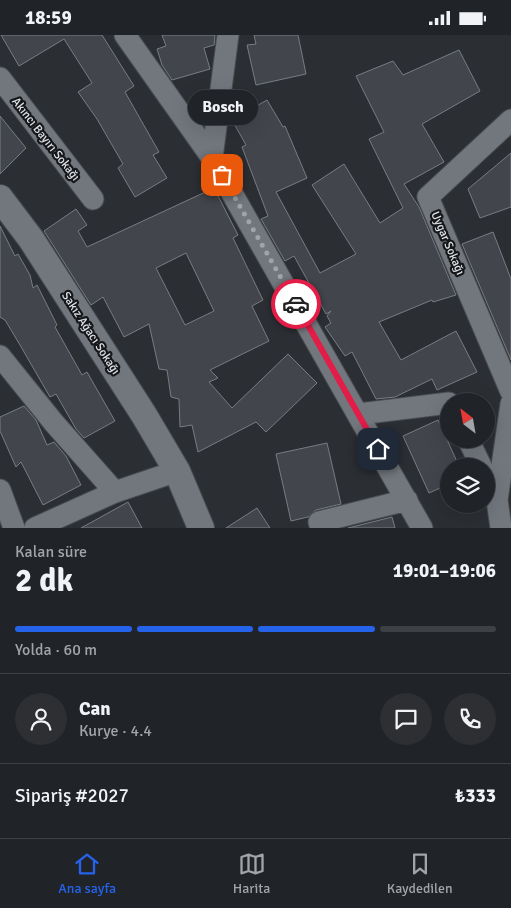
<!DOCTYPE html>
<html lang="tr">
<meta charset="utf-8">
<style>
body{margin:0;font-family:Signika,sans-serif;background:#2d2f33;color:#f1f3f6;height:100vh;display:flex;flex-direction:column;font-size:19px;white-space:nowrap}
*{box-sizing:border-box;margin:0}
p{font-size:16px;color:#a2a4a7}
.icon{flex:none;width:28px;height:28px;fill:none;stroke:currentColor;stroke-width:2;stroke-linecap:round;stroke-linejoin:round}
.map{position:relative;height:493px;overflow:hidden}
.panel{display:flex;flex-direction:column;background:#202327;flex:1}
.panel>*{flex:none}
.needle{width:32px;rotate:329deg}
.tools{position:absolute;left:440px;top:358px;display:grid;gap:10px}
.tools a{display:grid;place-items:center;width:55px;height:55px;border-radius:50%;background:#202327;box-shadow:0 5px 20px #0002,0 0 0 1px #3d4044;font-size:25px}
.pin{position:absolute;display:grid;place-items:center;width:42px;height:42px;color:#fff;margin:-21px;border-radius:10px;box-shadow:0 2px 8px #0006}
.courier{position:absolute;display:grid;place-items:center;width:50px;height:50px;margin:-25px;border:4px solid #e11d48;border-radius:50%;background:#fff;color:#222;box-shadow:0 1px 6px #0007}
.bubble{position:absolute;height:35px;border-radius:18px;background:#202327;box-shadow:0 5px 20px #0002,0 0 0 1px #3d4044;font-size:16px;font-weight:700;line-height:35px;text-align:center}
.headline em{font-style:normal;font-weight:700}
.headline div{display:flex;flex-direction:column-reverse}
.headline{display:flex;align-items:center;justify-content:space-between;height:85px;padding:0 15px}
h1{font-size:32px;font-weight:700;line-height:38px}
.bar{display:grid;grid-template-columns:repeat(4,1fr);gap:8px 5px;align-content:center;height:60px;padding:0 15px}
.bar i{height:6px;border-radius:4px;background:#3d4044}
.bar .selected{background:#2563eb}
.bar p{grid-column:span 4}
.line{display:flex;align-items:center;gap:12px;padding:0 15px;border-top:1px solid #3d4044}
.line div{flex:1}
.round{display:grid;place-items:center;flex:none;width:52px;height:52px;border-radius:26px;background:#2d2f33}
.status{display:flex;justify-content:space-between;align-items:center;height:35px;padding:0 25px;background:#202327;direction:ltr}
.status svg{height:14px;fill:currentColor}
.tab-bar{display:flex;justify-content:space-around;align-items:center;height:70px;border-top:1px solid #3d4044;background:#202327;font-size:14px;color:#a2a4a7}
.tab-bar a{display:grid;justify-items:center;gap:2px}
.tab-bar .selected{color:#2563eb}
.map>svg:first-child{display:block}
.building{fill:#42464c;stroke:#787d83;fill-rule:evenodd}
.lines{fill:none;stroke-linecap:round;stroke-linejoin:round}
.minor-casing{stroke:#494c51;stroke-width:23}
.tertiary-casing{stroke:#494c51;stroke-width:28}
.minor{stroke:#72777d;stroke-width:21}
.tertiary{stroke:#72777d;stroke-width:26}
.done{stroke:#a0a3a8;stroke-width:5;stroke-dasharray:0 9}
.route{stroke:#e11d48;stroke-width:6}
.labels{text-anchor:middle;stroke-width:4.5;stroke-linejoin:round;paint-order:stroke}
.street-label{font-size:12px;fill:#dfe2e6;stroke:#15171a}
</style>
<div class="status"><b>18:59</b><svg viewBox="0 0 49 12"><path d="M0 12V9h3v3zM5 12V6h3v6zM10 12V3h3v9zM15 12V0h3v12zM26 1h20v11H26zM47 4h2v5h-2z"/></svg></div>
<div class="map">
<svg width="511" height="493" viewBox="0 0 511 493">
<rect width="100%" height="100%" fill="#2b2f34"/>
<!-- building -->
<path class="building" d="M 1,0 L 102,0 L 134,51 L 125,57 L 159,117 L 153,120 L 167,143 L 135,162 L 118,133 L 123,129 L 97,84 L 78,57 L 92,48 L 64,4 L 19,31 Z
M 162,0 L 215,0 L 214,10 L 204,13 L 210,34 L 172,45 L 162,30 L 157,14 L 166,11 Z
M 254,0 L 298,0 L 306,39 L 256,50 L 247,10 L 256,9 Z
M 459,15 L 480,56 L 422,89 L 444,127 L 404,149 L 419,172 L 456,260 L 433,267 L 432,265 L 379,287 L 401,325 L 456,296 L 477,337 L 437,355 L 432,344 L 395,362 L 376,364 L 352,317 L 345,321 L 325,292 L 331,288 L 327,281 L 331,276 L 326,279 L 294,221 L 285,226 L 261,184 L 268,181 L 242,112 L 246,110 L 232,85 L 267,65 L 283,92 L 285,91 L 307,143 L 276,157 L 320,238 L 356,219 L 312,150 L 344,129 L 380,188 L 403,173 L 369,104 L 384,97 L 356,41 L 393,26 L 403,40 Z
M 0,81 L 26,113 L 0,139 Z
M 511,118 L 511,172 L 480,183 L 468,154 Z
M 214,153 L 238,200 L 233,203 L 263,265 L 252,271 L 269,306 L 210,335 L 218,343 L 209,347 L 232,373 L 288,319 L 317,348 L 266,397 L 256,387 L 198,417 L 192,390 L 180,392 L 179,364 L 171,362 L 167,335 L 159,334 L 149,289 L 124,302 L 103,262 L 91,270 L 44,196 L 76,174 L 87,190 L 78,196 L 87,212 ZM 186,218 L 214,276 L 185,290 L 156,233 Z
M 0,191 L 15,221 L 18,219 L 30,240 L 33,253 L 37,250 L 57,290 L 55,292 L 82,340 L 87,337 L 115,386 L 84,403 L 76,394 L 56,359 L 50,362 L 20,310 L 5,285 L 0,282 Z
M 493,197 L 511,244 L 511,325 L 462,209 Z
M 24,371 L 36,385 L 47,410 L 54,407 L 66,421 L 81,450 L 43,470 L 21,427 L 16,432 L 0,396 L 0,382 Z
M 438,385 L 459,431 L 449,431 L 449,449 L 429,458 L 403,401 Z
M 327,408 L 341,469 L 316,475 L 308,482 L 291,486 L 276,419 Z
M 128,467 L 142,493 L 81,493 Z
M 257,473 L 270,493 L 226,493 Z
M 392,482 L 395,493 L 348,493 Z"/>
<g class="lines">
<defs>
<path id="minor" d="M 125,0 L 212,123 L 422,493
M 0,43 L 93,164
M 511,85 L 428,162 L 511,357
M 212,123 L 228,0
M 0,321 L 54,388 L 115,457 L 177,436
M 359,379 L 449,368
M 468,404 L 481,431
M 0,455 L 14,493
M 35,493 L 115,457
M 321,493 L 319,487 L 407,465
M 501,493 L 497,465 L 511,369"/>
<path id="tertiary" d="M 0,163 L 31,204 L 144,380 L 177,436 L 201,493"/>
</defs>
<!-- minor casing -->
<use href="#minor" class="minor-casing"/>
<!-- tertiary casing -->
<use href="#tertiary" class="tertiary-casing"/>
<!-- minor -->
<use href="#minor" class="minor"/>
<!-- tertiary -->
<use href="#tertiary" class="tertiary"/>
</g>
<g class="lines">
<!-- done -->
<path class="done" d="M 222,140 L 296,269"/>
<!-- route -->
<path class="route" d="M 296,269 L 378,414"/>
</g>
<g class="labels">
<!-- street labels -->
<g class="street-label">
<text transform="translate(46 104) rotate(52)" y="4">Akıncı Bayırı Sokağı</text>
<text transform="translate(448 208) rotate(67)" y="4">Uygar Sokağı</text>
<text transform="translate(91 298) rotate(57)" y="4">Sakız Ağacı Sokağı</text>
</g>
</g>
</svg>
<div class="tools">
<a><svg class="needle" viewBox="-14 -14 28 28"><path d="M0-13l5 13h-10z" fill="#e53935"/><path d="M0 13l5-13h-10z" fill="#a2a4a7"/></svg></a>
<a><svg class="icon" aria-label="layers" viewBox="0 0 24 24"><path d="M12 4l9 5-9 5-9-5zM3 14l9 5 9-5"/></svg></a>
</div>
<div class="pin" style="left:222px;top:140px;background:#ea580c"><svg class="icon" aria-label="bag" viewBox="0 0 24 24"><path d="M5 8h14l-1 12H6zM9 8a3 3 0 0 1 6 0"/></svg></div>
<div class="pin" style="left:378px;top:414px;background:#1f2937"><svg class="icon" aria-label="home" viewBox="0 0 24 24"><path d="M3 11l9-7 9 7M6 9v11h12V9"/></svg></div>
<div class="courier" style="left:296px;top:269px"><svg class="icon" aria-label="car" viewBox="0 0 24 24"><path d="M5 17H2v-5l4-1 3-4h7l3 4 3 1v5h-3M9 17h6M6 11h13"/><circle cx="7" cy="17" r="2"/><circle cx="17" cy="17" r="2"/></svg></div>
<div class="bubble" style="left:188px;top:55px;width:70px">Bosch</div>
</div>
<section class="panel">
<div class="headline"><div><h1>2 dk</h1><p>Kalan süre</p></div><em>19:01–19:06</em></div>
<div class="bar"><i class="selected"></i><i class="selected"></i><i class="selected"></i><i></i><p>Yolda · 60 m</p></div>
<div class="line" style="height:90px"><a class="round"><svg class="icon" aria-label="person" viewBox="0 0 24 24"><circle cx="12" cy="8" r="4"/><path d="M4 21q1-7 8-7t8 7"/></svg></a><div><b>Can</b><p>Kurye · 4.4</p></div><a class="round"><svg class="icon" aria-label="chat" viewBox="0 0 24 24"><path d="M4 5h16v11H9l-5 4z"/></svg></a><a class="round"><svg class="icon" aria-label="phone" viewBox="0 0 24 24"><path d="M5 4h4l2 5-3 2q2 4 5 5l2-3 5 2v4C11 20 4 13 5 4z"/></svg></a></div>
<div class="line" style="height:65px"><div>Sipariş #2027</div><b>₺333</b></div>
</section>
<nav class="tab-bar">
<a class="selected"><svg class="icon" aria-label="home" viewBox="0 0 24 24"><path d="M3 11l9-7 9 7M6 9v11h12V9"/></svg>Ana sayfa</a>
<a><svg class="icon" aria-label="map" viewBox="0 0 24 24"><path d="M3 6l6-2 6 2 6-2v14l-6 2-6-2-6 2zM9 4v14M15 6v14"/></svg>Harita</a>
<a><svg class="icon" aria-label="saved" viewBox="0 0 24 24"><path d="M7 4h10v16l-5-4-5 4z"/></svg>Kaydedilen</a>
</nav>
